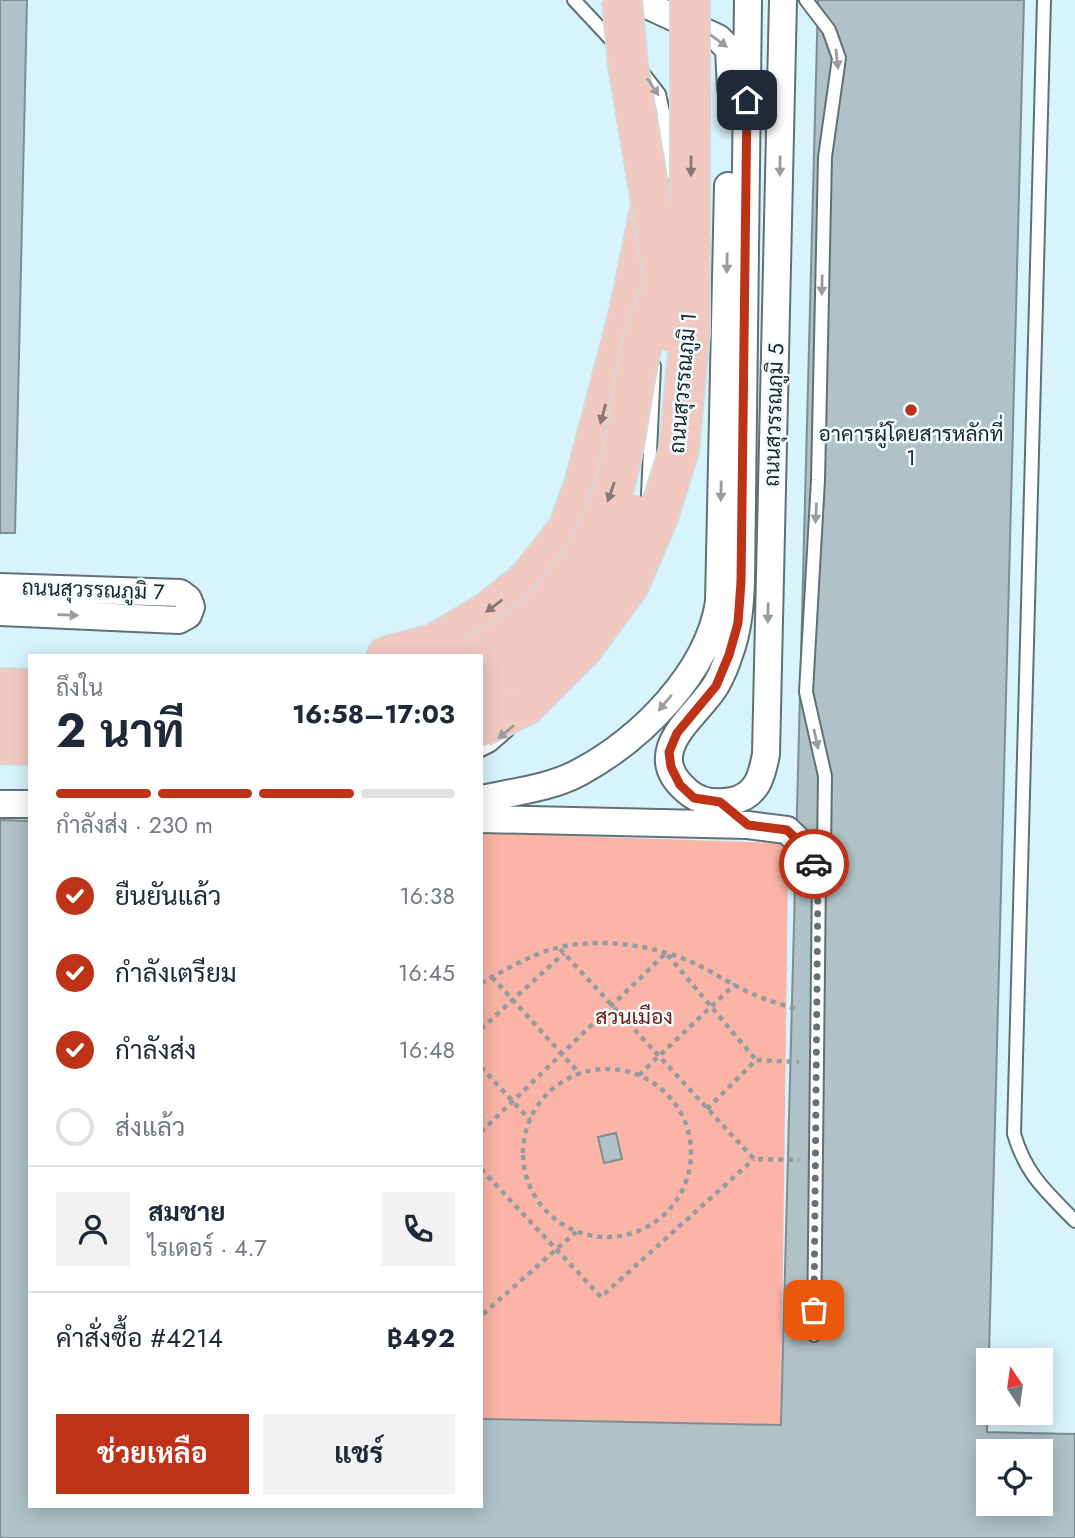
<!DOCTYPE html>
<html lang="th">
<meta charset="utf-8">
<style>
body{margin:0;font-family:Jost,Sarabun,sans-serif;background:#f2f2f3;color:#1f2937;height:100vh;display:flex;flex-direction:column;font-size:26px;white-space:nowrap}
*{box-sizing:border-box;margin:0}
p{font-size:23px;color:#747a83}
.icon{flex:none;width:38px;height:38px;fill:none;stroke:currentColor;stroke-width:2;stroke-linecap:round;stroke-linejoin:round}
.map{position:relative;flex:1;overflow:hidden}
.panel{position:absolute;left:28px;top:654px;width:455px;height:854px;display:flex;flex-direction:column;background:#fff;border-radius:0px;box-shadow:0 4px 18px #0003}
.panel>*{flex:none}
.needle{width:46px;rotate:347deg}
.controls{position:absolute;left:976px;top:1348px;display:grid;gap:14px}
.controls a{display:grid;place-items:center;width:77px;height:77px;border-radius:0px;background:#fff;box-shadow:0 4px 18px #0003;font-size:35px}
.pin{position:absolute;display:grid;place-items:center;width:60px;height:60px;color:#fff;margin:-30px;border-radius:14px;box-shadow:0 4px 10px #0006}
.courier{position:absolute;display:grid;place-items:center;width:70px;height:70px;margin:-35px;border:5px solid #be3217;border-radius:50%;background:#fff;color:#222;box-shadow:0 2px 9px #0007}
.overview em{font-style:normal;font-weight:700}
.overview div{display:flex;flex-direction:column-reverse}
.overview{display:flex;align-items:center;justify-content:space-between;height:119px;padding:0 28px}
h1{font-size:46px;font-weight:700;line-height:52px}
.bar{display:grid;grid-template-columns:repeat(4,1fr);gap:10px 7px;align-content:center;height:84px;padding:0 28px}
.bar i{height:9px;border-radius:5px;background:#e0e1e3}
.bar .on{background:#be3217}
.bar p{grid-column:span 4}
.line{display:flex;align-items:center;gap:18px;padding:0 28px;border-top:2px solid #e0e1e3}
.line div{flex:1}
.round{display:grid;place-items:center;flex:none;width:74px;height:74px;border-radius:0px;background:#f2f2f3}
ol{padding:0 28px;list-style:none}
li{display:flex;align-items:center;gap:21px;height:77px}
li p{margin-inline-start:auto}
li .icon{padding:7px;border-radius:50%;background:#be3217;color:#fff;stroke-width:4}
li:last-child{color:#747a83}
li i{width:38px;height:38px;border:4px solid #e0e1e3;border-radius:50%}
.primary-button{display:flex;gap:14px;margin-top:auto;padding:14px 28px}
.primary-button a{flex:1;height:80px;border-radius:0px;background:#be3217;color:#fff;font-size:28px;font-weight:700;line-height:80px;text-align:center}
.primary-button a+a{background:#f2f2f3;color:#1f2937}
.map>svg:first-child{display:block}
.built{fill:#d7f3fb;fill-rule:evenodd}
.green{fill:#fbb4a5}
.building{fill:#b0c2c7;stroke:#7d8e93;stroke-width:2;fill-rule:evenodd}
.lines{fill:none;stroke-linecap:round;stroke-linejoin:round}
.lane-casing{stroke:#607176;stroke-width:16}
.street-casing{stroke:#607176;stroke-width:30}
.highway-casing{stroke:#d6d8d8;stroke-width:42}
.path{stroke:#939da0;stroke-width:4.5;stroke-dasharray:5 5;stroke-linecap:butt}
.lane{stroke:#fff;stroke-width:12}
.street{stroke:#fff;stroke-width:26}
.highway{stroke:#f2c9c0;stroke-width:38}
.highway-bridge-casing{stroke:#d6d8d8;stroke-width:42;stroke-linecap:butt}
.highway-bridge{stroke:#f2c9c0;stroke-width:38}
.oneway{fill:#9a9d9e}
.oneway2{fill:#887774}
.done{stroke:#687073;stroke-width:7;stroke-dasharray:0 12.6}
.route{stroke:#be3217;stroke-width:9}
.poi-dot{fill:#be3217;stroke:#f0fcff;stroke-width:2.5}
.labels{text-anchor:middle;stroke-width:5;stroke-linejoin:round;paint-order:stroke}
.street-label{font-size:21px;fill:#1e2527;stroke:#f0fcff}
.poi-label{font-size:21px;fill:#1e2527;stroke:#f0fcff}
.park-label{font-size:21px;fill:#6c2011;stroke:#f0fcff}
</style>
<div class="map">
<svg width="1075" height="1538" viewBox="0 0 1075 1538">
<rect width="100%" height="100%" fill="#f0fcff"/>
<!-- built -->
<path class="built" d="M 0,0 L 1075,0 L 1075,1538 L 0,1538 ZM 30,656 L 481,656 L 481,1507 L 30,1507 ZM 989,1360 L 1041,1360 L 1041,1412 L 989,1412 ZM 989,1451 L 1041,1451 L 1041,1503 L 989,1503 Z"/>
<!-- green -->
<path class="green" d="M 481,833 L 781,843 L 788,864 L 781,1425 L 481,1419 Z"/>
<!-- building -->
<path class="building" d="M 0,0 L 27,0 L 15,533 L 0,533 Z
M 818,0 L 1024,0 L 987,1432 L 1075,1434 L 1075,1538 L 0,1538 L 0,820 L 30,821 L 30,1507 L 481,1507 L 481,1419 L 781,1425 ZM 989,1451 L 1041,1451 L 1041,1503 L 989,1503 Z
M 616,1133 L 622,1159 L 604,1163 L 598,1137 Z"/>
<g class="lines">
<defs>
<path id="lane" d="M 574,0 L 617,46
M 806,0 L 829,30 L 839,58 L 825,157 L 818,480 L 806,692 L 825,776 L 824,850 L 819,875 L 814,1335
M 1044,0 L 1014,1134 C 1026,1175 1046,1191 1075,1221
M 642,72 L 659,94 L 664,116 L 663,177
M 648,495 L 654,366
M 481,750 L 491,745 L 507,731"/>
<path id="street" d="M 636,0 L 718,38 L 729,49 L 731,89
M 748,0 L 741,582 C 740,607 738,631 729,655 C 726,665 721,676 716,685 C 697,717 640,751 687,791 C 699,802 716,804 732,801 C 757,796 762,776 766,754 C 770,502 778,251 783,0
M 0,587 L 180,593 L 188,599 L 191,607 L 188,615 L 179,620 L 0,612
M 481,799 C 513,792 551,788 580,772 C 641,739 708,673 719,602 L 728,186
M 0,804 L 30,804
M 481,819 L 748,825 L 787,830 L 807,849 L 819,875"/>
<path id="highway" d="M 387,656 L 434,644 L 488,612 L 528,580 L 568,529 L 584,485 L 628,317 L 651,205
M 0,688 L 30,689
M 0,716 L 30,717
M 0,744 L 30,745"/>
</defs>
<!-- lane casing -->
<use href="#lane" class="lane-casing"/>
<!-- street casing -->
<use href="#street" class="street-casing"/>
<!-- highway casing -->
<use href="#highway" class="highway-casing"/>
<!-- path -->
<path class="path" d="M 560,949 L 754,1159 L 799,1160
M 492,977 L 580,1074
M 481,983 C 503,971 525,958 549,950 C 595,936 653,944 696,964 C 715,973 733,986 753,994 C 768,1001 784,1005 799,1010
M 481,1029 L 564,953
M 481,1067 L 530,1120
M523 1153a84 84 0 1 1 168 0a84 84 0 1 1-168 0Z
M 639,1075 L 735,984
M 707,1109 L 756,1060 L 799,1062
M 481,1132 L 666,953 L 756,1060
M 481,1169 L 601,1297 L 754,1159
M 483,1314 L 576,1232"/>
<!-- lane -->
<use href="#lane" class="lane"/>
<!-- street -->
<use href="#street" class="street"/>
<!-- highway -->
<use href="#highway" class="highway"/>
<defs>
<path id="highway-bridge" d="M 622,0 L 628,65 L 670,315 L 668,332
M 473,656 C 552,618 601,549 620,464 C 630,421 633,375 645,333 C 649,319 655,306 661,293
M 481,686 L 508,670 L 573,617 L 627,534 L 634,514
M 481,727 L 526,705 L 582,649 L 629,585 L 658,517 L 679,450 L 690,332 L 690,0"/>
</defs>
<!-- highway-bridge casing -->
<use href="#highway-bridge" class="highway-bridge-casing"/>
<!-- highway-bridge -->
<use href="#highway-bridge" class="highway-bridge"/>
</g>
<!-- one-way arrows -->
<defs><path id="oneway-solid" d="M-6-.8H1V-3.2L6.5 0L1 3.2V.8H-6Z" transform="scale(1.75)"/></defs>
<g class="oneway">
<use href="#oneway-solid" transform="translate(719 41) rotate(36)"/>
<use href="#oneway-solid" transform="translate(837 59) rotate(84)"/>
<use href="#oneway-solid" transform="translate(653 87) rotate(56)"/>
<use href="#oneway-solid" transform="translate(780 166) rotate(91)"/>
<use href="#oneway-solid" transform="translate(727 263) rotate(91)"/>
<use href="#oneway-solid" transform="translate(822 285) rotate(91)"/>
<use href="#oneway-solid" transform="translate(721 491) rotate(91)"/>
<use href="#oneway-solid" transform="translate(816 513) rotate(93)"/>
<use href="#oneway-solid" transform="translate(768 613) rotate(91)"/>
<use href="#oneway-solid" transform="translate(68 615) rotate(2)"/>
<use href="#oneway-solid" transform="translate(665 703) rotate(130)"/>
<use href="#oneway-solid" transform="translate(506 732) rotate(140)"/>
<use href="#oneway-solid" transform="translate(816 739) rotate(78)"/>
</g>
<g class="oneway2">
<use href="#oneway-solid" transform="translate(691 166) rotate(90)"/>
<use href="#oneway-solid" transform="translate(603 414) rotate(105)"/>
<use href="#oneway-solid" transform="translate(611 492) rotate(109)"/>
<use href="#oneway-solid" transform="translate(494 606) rotate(143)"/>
</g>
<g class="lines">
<!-- done -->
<path class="done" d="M 814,864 L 818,875 L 814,1310"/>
<!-- route -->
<path class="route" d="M 747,100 L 741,582 L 738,623 L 729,655 L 716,686 L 677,733 L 669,752 L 671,767 L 680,785 L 694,798 L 720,802 L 748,825 L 787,830 L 807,849 L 814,864"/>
</g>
<!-- markers -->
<circle class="poi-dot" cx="911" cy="410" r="7"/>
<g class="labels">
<!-- street labels -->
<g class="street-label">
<text transform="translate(683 383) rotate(-85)" y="7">ถนนสุวรรณภูมิ 1</text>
<text transform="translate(774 415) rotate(-88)" y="7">ถนนสุวรรณภูมิ 5</text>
<text transform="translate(93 590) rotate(2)" y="7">ถนนสุวรรณภูมิ 7</text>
</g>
<!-- poi labels -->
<g class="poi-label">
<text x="911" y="441">อาคารผู้โดยสารหลักที่<tspan x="911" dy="24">1</tspan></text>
</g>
<!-- park labels -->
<g class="park-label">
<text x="634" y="1024">สวนเมือง</text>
</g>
</g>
</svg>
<div class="controls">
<a><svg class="needle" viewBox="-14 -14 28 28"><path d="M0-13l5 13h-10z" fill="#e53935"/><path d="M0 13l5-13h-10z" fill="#747a83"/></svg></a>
<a><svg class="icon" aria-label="locate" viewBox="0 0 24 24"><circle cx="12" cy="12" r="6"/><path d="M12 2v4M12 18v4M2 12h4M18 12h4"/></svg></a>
</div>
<div class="pin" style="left:814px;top:1310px;background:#ea580c"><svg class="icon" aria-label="bag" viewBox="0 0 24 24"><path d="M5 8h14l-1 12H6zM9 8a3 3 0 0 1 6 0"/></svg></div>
<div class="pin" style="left:747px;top:100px;background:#1f2937"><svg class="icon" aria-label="home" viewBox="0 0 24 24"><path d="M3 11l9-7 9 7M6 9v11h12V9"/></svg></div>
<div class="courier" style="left:814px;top:864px"><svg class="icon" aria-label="car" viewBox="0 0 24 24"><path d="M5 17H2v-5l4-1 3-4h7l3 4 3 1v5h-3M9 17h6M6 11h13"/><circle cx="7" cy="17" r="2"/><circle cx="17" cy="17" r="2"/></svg></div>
<section class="panel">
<div class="overview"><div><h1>2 นาที</h1><p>ถึงใน</p></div><em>16:58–17:03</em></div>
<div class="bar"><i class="on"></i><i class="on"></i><i class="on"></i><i></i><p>กำลังส่ง · 230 m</p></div>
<ol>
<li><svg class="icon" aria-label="check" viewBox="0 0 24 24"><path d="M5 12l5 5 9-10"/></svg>ยืนยันแล้ว<p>16:38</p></li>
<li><svg class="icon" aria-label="check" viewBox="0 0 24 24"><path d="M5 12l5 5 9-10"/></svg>กำลังเตรียม<p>16:45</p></li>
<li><svg class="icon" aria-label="check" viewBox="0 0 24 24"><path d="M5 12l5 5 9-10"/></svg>กำลังส่ง<p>16:48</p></li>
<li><i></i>ส่งแล้ว</li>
</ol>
<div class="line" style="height:126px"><a class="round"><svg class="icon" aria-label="person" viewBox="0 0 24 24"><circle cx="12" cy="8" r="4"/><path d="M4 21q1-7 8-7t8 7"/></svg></a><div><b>สมชาย</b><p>ไรเดอร์ · 4.7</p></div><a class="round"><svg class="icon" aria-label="phone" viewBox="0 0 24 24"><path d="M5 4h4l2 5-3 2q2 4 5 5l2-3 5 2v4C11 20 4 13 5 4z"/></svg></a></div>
<div class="line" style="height:91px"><div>คำสั่งซื้อ #4214</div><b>฿492</b></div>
<div class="primary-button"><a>ช่วยเหลือ</a><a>แชร์</a></div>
</section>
</div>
